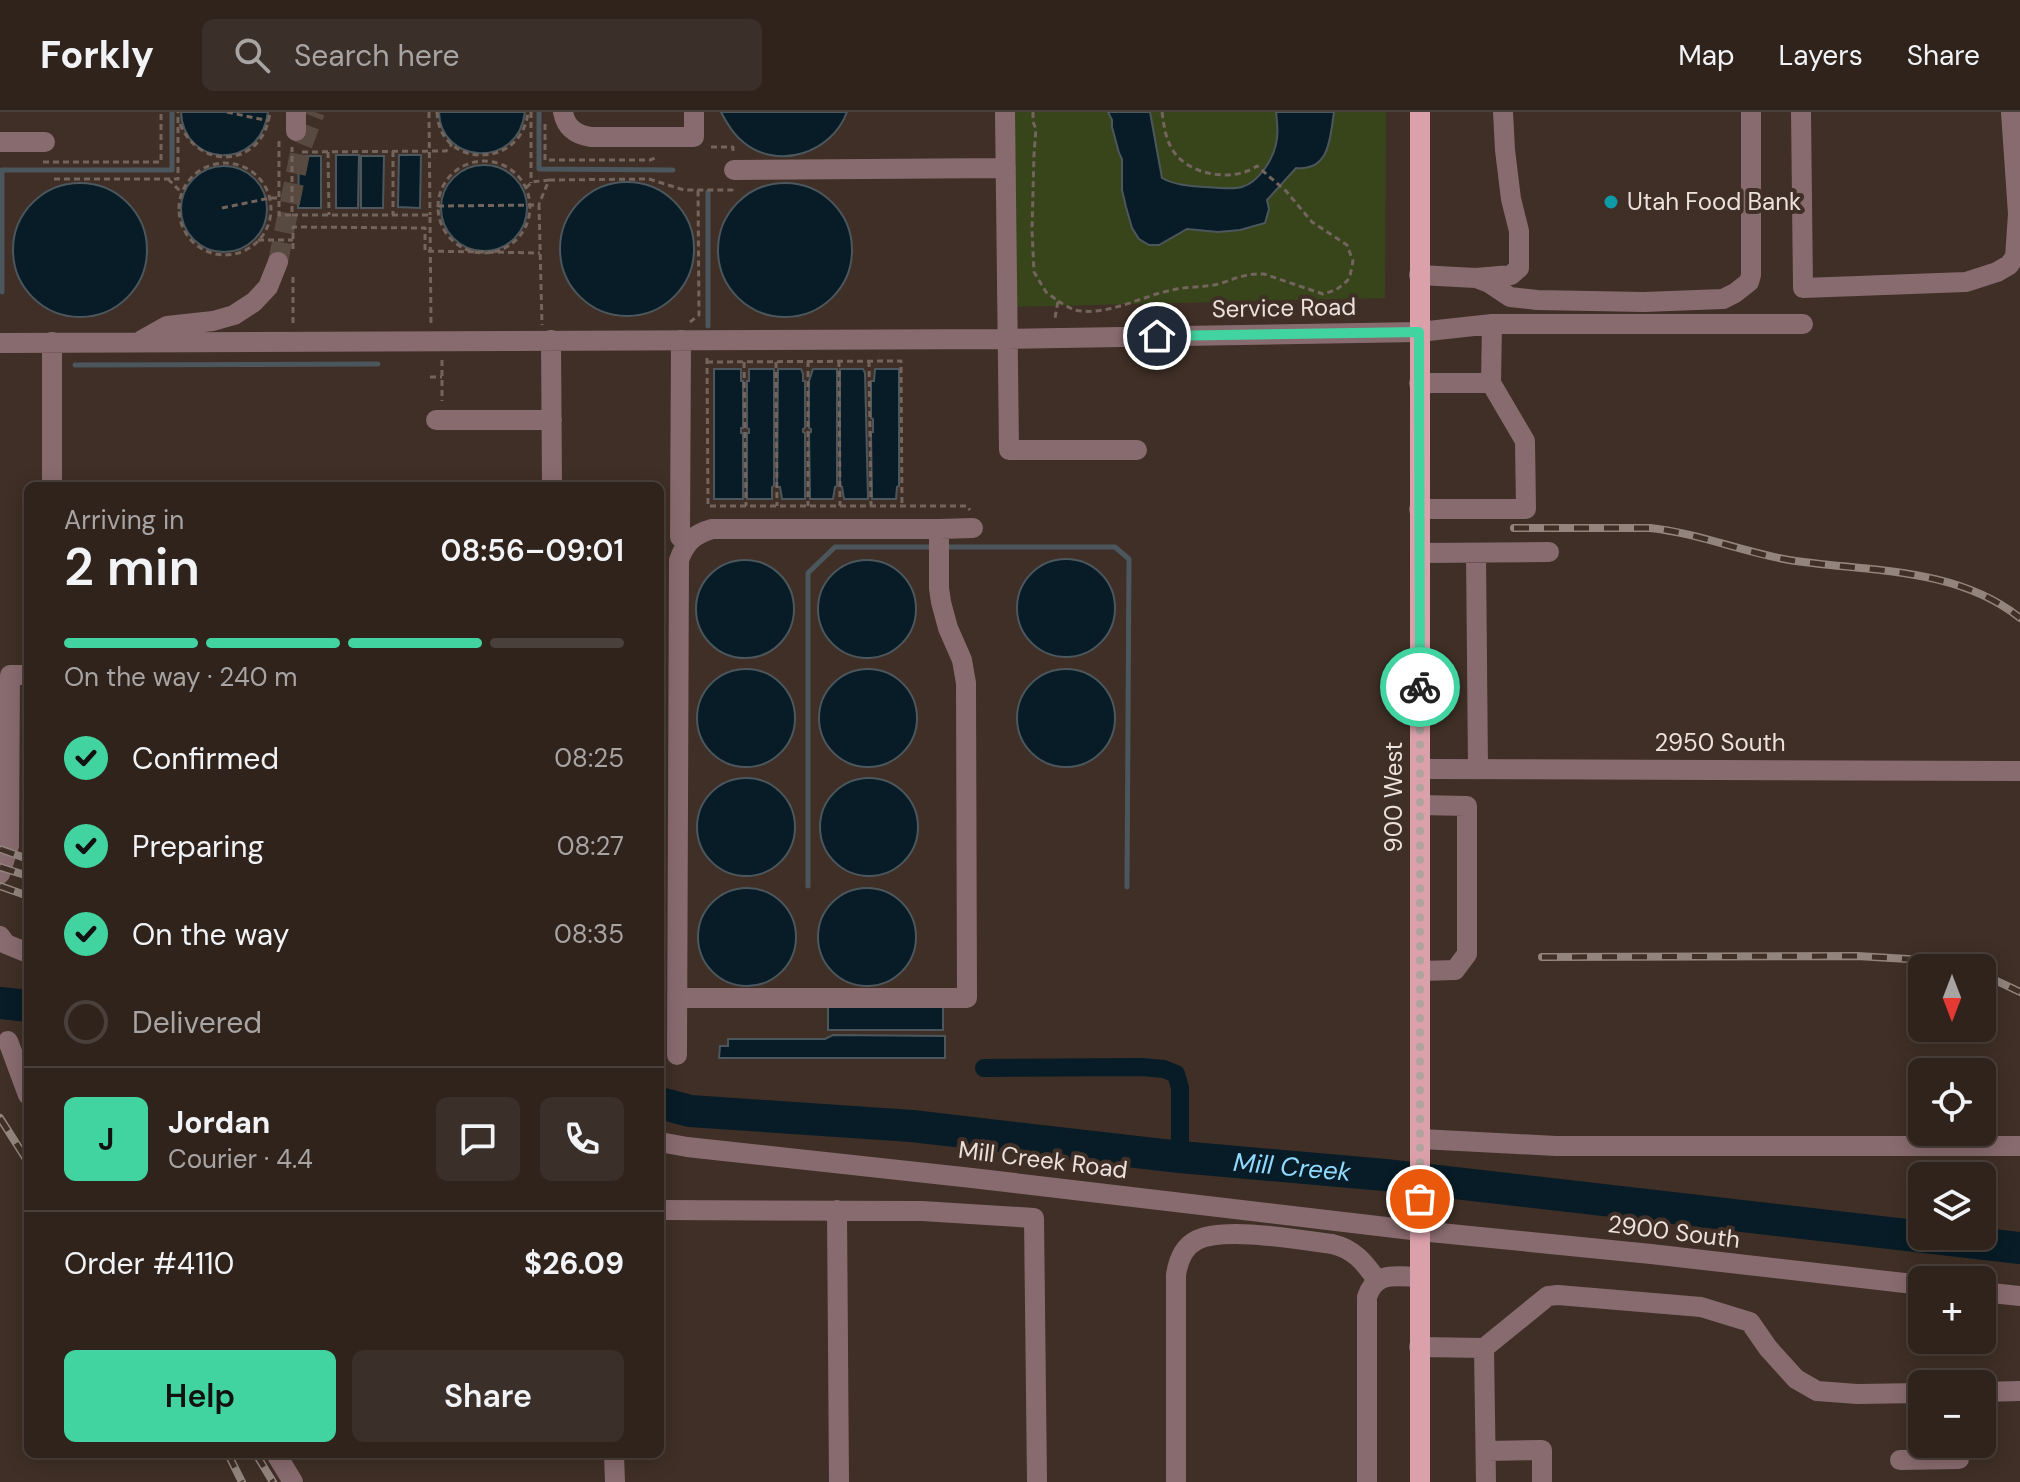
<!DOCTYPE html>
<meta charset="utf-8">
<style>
body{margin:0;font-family:"DM Sans",sans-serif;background:#3b2f29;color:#f1f3f6;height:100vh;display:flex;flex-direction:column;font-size:30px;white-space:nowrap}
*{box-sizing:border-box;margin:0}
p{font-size:26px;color:#a7a4a3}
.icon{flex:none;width:44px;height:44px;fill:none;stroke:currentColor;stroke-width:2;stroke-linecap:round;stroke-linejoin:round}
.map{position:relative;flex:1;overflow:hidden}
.panel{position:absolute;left:24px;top:370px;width:640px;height:976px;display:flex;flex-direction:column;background:#2f231c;border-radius:12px;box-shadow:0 4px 20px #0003,0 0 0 2px #4a403b}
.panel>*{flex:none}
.needle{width:52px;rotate:180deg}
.buttons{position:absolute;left:1908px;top:842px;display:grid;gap:16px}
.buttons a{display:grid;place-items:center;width:88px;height:88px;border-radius:12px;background:#2f231c;box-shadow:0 4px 20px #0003,0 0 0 2px #4a403b;font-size:40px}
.pin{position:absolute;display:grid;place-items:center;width:68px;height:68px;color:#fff;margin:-34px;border:4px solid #fff;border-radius:50%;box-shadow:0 2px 8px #0007}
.courier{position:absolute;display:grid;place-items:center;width:80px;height:80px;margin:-40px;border:6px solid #41d4a1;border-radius:50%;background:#fff;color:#222;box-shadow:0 2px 10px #0007}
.overview em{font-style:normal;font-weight:600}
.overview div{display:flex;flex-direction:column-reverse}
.overview{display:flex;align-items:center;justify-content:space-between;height:136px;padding:0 40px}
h1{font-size:52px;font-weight:600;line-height:60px}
.bar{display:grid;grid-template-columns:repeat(4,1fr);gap:12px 8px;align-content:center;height:96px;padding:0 40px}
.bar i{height:10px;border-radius:6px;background:#4a403b}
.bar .active{background:#41d4a1}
.bar p{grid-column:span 4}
.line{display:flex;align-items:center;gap:20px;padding:0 40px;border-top:2px solid #4a403b}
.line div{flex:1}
.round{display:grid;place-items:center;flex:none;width:84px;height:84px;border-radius:12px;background:#3b2f29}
ol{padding:0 40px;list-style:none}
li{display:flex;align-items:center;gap:24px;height:88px}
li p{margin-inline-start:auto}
li .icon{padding:8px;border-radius:50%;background:#41d4a1;color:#111;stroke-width:4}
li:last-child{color:#a7a4a3}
li i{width:44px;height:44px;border:4px solid #4a403b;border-radius:50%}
.button{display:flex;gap:16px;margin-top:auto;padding:16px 40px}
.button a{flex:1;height:92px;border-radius:12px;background:#41d4a1;color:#111;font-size:32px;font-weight:600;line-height:92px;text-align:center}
.button a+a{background:#3b2f29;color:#f1f3f6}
header{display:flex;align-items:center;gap:48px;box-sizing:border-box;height:112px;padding:0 40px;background:#2f231c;border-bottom:2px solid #4a403b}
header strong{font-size:38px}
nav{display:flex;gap:44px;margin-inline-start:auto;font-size:28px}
.search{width:560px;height:72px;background:#3b2f29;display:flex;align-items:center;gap:20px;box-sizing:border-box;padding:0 28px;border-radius:12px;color:#a7a4a3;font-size:30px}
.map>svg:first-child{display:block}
.green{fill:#38451b}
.water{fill:#071c26;stroke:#4c575d;stroke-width:2}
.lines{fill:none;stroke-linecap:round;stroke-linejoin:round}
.stream{stroke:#4c575d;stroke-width:5}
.canal{stroke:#071c26;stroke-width:18}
.river{stroke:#071c26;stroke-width:32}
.minor-tunnel{stroke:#594a41;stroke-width:20;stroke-dasharray:20 10;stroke-linecap:butt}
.path{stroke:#73645d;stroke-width:3;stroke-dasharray:6 4;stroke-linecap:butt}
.minor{stroke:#886b6f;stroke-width:20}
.major{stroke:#dba1ab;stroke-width:20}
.rail-casing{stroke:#93857e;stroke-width:8}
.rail{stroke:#3f2f26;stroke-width:5;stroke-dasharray:15;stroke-linecap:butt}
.done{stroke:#afa39c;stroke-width:8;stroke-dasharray:0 14.4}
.route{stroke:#41d4a1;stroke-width:10}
.culture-dot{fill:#0f9aa8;stroke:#3f2f26;stroke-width:3}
.labels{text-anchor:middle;stroke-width:8;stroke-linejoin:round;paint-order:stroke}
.poi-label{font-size:24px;fill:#ece1dc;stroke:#3f2f26;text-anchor:start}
.street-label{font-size:24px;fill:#ece1dc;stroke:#3f2f26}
.water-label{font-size:26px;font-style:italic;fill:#90d9ff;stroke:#3f2f26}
</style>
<header>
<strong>Forkly</strong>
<div class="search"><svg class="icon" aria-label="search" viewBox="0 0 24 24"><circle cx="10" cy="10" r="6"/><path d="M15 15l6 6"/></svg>Search here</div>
<nav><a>Map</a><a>Layers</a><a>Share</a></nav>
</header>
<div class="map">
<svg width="2020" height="1370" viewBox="0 0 2020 1370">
<rect width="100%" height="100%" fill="#3f2f26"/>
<!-- green -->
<path class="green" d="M 1010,0 L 1386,0 L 1385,186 L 1008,195 Z"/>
<!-- water -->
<path class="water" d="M 181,0 L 268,0 C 260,60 183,55 181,0 Z
M 439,0 L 525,0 C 518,58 440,52 439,0 Z
M 721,0 L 847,0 C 832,41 778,59 743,30 C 733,22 727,12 721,0 Z
M 1108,0 L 1150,0 L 1162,66 C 1174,73 1190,74 1205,75 C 1216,75 1231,78 1242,75 C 1259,70 1273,47 1276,32 C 1279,21 1277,11 1276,0 L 1334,0 C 1330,26 1330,59 1296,56 L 1267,88 L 1269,97 L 1265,111 L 1240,118 L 1218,120 L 1187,117 L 1159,133 L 1149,133 L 1139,127 L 1132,116 L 1126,95 L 1122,78 L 1122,47 L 1119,41 L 1112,15 L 1112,8 Z
M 336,43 L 359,43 L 358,96 L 336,96 Z
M 399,43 L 421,43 L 420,96 L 398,95 Z
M 299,44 L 321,44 L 321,96 L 298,96 Z
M 361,44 L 384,44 L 383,96 L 361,96 Z
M441 96a43 43 0 1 1 86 0a43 43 0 1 1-86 0Z
M181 97a43 43 0 1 1 86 0a43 43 0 1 1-86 0Z
M560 137a67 67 0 1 1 134 0a67 67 0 1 1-134 0Z
M718 138a67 67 0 1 1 134 0a67 67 0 1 1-134 0Z
M13 138a67 67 0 1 1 134 0a67 67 0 1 1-134 0Z
M 714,257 L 741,257 L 741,269 L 743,269 L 743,316 L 741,316 L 741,321 L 743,321 L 743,387 L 714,387 Z
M 749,257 L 774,257 L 774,374 L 772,375 L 772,387 L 747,387 L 747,321 L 749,321 L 749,317 L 747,316 L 747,269 L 749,269 Z
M 778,257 L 801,257 L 803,262 L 803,269 L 805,269 L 805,316 L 803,317 L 803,320 L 805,321 L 805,387 L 782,387 L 780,375 L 777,375 Z
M 813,257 L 837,257 L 837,374 L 835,375 L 833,387 L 810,387 L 809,321 L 811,320 L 811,317 L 809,316 L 809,269 Z
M 840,257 L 863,257 L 865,261 L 868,387 L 844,387 L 842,375 L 840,374 Z
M 875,257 L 899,257 L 899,374 L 897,375 L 896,387 L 872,387 L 871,320 L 873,320 L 873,307 L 871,306 L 871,269 L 874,269 Z
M1017 496a49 49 0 1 1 98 0a49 49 0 1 1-98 0Z
M818 497a49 49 0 1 1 98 0a49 49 0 1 1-98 0Z
M696 497a49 49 0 1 1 98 0a49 49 0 1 1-98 0Z
M1017 606a49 49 0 1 1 98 0a49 49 0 1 1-98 0Z
M819 606a49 49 0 1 1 98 0a49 49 0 1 1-98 0Z
M697 606a49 49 0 1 1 98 0a49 49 0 1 1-98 0Z
M820 715a49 49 0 1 1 98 0a49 49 0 1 1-98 0Z
M697 715a49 49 0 1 1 98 0a49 49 0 1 1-98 0Z
M818 825a49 49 0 1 1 98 0a49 49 0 1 1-98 0Z
M698 825a49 49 0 1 1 98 0a49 49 0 1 1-98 0Z
M 828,895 L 943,895 L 943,918 L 828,918 Z
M 833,923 L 945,924 L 945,946 L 719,946 L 720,934 L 728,934 L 728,927 L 825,927 Z"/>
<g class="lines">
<!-- stream -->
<path class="stream" d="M 539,0 L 539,57 L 673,58
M 708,80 L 708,214
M 2,180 L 2,58 L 172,58 L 172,0
M 75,253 L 378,252
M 942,435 L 1115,435 L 1129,447 L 1127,775
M 808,774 L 808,461 L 835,435 L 932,435"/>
<!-- canal -->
<path class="canal" d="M 984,956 L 1142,955 L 1164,957 L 1176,962 L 1180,976 L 1180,1045"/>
<!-- river -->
<g class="river">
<path d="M 0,891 L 28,894"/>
<path id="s1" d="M 660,991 L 690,999 L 912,1014 L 1180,1045 L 1385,1063 L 2020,1136"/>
</g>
<!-- minor-tunnel -->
<path class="minor-tunnel" d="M 278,150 L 301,36 L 315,0"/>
<!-- path -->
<path class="path" d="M 227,0 L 269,9
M 429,0 L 430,103
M 437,0 C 439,57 522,58 528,0
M 531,0 L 531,71
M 1033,0 L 1033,10 L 1036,17 L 1034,42 L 1032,118 L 1034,160 L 1046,180 L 1058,189 L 1055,206
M 180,12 C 201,61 264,54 270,0
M 545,12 L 545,48 L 650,48 L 657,45
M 279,29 L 279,103 L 292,103 L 292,35
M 711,35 L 733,35 L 733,40
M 393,39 L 393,103
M 302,40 L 446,39 L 452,32
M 328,40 L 329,103
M438 95a46 46 0 1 1 92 0a46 46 0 1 1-92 0Z
M 43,50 L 161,50 L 161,0
M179 97a46 46 0 1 1 92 0a46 46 0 1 1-92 0Z
M 54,67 L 178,67 L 178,0
M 168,67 L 182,81
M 549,68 L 649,67 L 684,78 L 732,78 L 733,76
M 526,76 L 532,70 L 549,68 L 539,92
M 438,94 L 539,93 L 542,213
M 222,96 L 270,86 L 278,86
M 292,103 L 430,103 L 431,213
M 258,128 L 293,128
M 293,137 L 293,115 L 425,116 L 425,139 L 540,141
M 293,165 L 293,213
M 1058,189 C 1063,192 1069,196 1075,198 C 1106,205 1142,184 1172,178 C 1188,174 1206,176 1222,171 C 1236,166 1248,161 1264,162 L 1323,182 L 1336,178 L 1347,169 L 1350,164 L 1353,149 L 1347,133 L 1312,110 L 1286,79 L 1257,54 C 1232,71 1187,63 1172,37 C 1165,25 1164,13 1162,0
M 690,210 L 699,203 L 698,78
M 707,246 L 708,394 L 967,394 L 970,398
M 442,248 L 442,289
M 808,249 L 808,394
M 839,249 L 840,394
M 869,249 L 871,394
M 707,250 L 901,249 L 902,394
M 744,250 L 746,394
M 776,250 L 777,394
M 430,265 L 442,265"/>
<!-- minor -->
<path class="minor" d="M 563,0 C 566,16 576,23 591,25 L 694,25 L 694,0
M 1005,0 L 1009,338 L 1137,338
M 1801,0 L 1803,176 L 1966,170 L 1997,160 L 2009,153 L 2015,145 L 2018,102 L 2011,0
M 296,19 L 296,0
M 0,30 L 45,30
M 734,58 L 1006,56
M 1419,163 L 1476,166 L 1489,171 L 1510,185 L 1537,188 L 1644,190 L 1723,187 L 1735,181 L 1749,170 L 1751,163 L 1751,0
M 1476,166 L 1511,163 L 1519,156 L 1519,119 L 1511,87 L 1505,38 L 1503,0
M 142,228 L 167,214 L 213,209 L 234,203 L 254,190 L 268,175 L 278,150
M 551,228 L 552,374
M 681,228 L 680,425 L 687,432
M 0,231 L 1007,227 L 1419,220 L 1492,212 L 1803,212
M 1419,271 L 1491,271 L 1492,212
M 436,308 L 552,308
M 52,374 L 52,230
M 1419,397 L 1526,397 L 1525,329 L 1491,271
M 1420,441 L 1549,440
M 1476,441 L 1478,657
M 1420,657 L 2020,659
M 1420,693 L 1467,694 L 1467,842 L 1455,858 L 1420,859
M 0,762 L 9,734 L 10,563 L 28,563
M 0,824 L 6,832 L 28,841
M 678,886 L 967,886 L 966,571 L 962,548 L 948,516 L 941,490 L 939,476 L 939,417 L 973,416
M 8,929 L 28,983
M 677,943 L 679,448 C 685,431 694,422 712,417 L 939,417
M 1421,1027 L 1556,1034 L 2020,1034
M 660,1030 L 687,1035 L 972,1066 L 1420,1119 L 1651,1142 L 1922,1173
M 660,1098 L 922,1099 L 1034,1106 L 1037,1370
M 837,1098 L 839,1370
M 1982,1180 L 2020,1184
M 1419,1235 L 1484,1236 L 1486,1370
M 1484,1236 L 1548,1184 L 1558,1183 L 1701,1195 L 1750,1210 L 1768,1236 L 1796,1267 L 1817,1279 L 1857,1282 L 1922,1281
M 1982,1280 L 2020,1279
M 1486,1339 L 1542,1338 L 1542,1370
M 276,1342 L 293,1370
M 614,1342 L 615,1370
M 1900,1348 L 1959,1347 L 1959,1332
M 1176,1370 L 1176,1163 C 1178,1149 1183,1135 1197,1128 C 1225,1114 1300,1128 1332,1132 C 1354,1137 1364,1150 1377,1168
M 1367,1370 L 1367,1185 C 1376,1158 1396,1165 1420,1165"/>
<!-- major -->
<path class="major" d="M 1420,0 L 1420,1370"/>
<defs>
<path id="rail" d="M 1514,416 L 1650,416 C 1698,421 1742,440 1789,448 C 1866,460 1955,454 2020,506
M 0,737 L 28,747
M 0,755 L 28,764
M 0,774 L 28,784
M 1542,845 L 1857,844 L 1925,848 L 1963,856
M 1982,862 L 2020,880
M 0,1006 L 28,1050
M 228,1342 L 242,1370
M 256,1342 L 273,1370"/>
</defs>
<!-- rail casing -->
<use href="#rail" class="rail-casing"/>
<!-- rail -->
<use href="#rail" class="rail"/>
</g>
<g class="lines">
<!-- done -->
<path class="done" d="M 1420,575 L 1420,1087"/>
<!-- route -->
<path class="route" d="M 1157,224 L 1419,220 L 1420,575"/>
</g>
<!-- markers -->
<circle class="culture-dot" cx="1611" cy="90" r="8"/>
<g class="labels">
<!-- poi labels -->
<g class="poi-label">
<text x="1627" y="98">Utah Food Bank</text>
</g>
<!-- street labels -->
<g class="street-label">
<text transform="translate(1284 196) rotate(-1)" y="8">Service Road</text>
<text x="1720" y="639">2950 South</text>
<text transform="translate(1394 685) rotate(-90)" y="8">900 West</text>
<text transform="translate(1043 1048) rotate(7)" y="8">Mill Creek Road</text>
<text transform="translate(1674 1120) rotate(7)" y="8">2900 South</text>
</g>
<!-- water labels -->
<g class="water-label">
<text dy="9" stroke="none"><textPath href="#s1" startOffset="636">Mill Creek</textPath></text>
</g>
</g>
</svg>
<div class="buttons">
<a><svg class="needle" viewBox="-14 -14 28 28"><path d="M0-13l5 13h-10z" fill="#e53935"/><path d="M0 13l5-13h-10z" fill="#a7a4a3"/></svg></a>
<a><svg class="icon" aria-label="locate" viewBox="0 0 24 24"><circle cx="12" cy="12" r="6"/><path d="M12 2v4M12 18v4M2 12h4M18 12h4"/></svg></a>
<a><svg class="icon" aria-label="layers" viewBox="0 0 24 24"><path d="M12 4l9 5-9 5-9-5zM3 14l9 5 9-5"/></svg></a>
<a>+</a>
<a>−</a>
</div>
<div class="pin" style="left:1420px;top:1087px;background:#ea580c"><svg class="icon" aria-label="bag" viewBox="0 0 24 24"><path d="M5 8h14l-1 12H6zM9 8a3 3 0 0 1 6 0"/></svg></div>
<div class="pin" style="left:1157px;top:224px;background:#1f2937"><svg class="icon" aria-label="home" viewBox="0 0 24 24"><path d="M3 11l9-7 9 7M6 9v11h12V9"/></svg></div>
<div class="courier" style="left:1420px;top:575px"><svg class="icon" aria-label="bike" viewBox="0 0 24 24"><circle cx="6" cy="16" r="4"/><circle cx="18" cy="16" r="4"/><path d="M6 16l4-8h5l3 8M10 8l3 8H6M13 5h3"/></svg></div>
<section class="panel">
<div class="overview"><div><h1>2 min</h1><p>Arriving in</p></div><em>08:56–09:01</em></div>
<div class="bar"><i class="active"></i><i class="active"></i><i class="active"></i><i></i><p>On the way · 240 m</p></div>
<ol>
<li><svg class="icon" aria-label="check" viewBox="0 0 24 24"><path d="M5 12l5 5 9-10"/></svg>Confirmed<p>08:25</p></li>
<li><svg class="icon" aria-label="check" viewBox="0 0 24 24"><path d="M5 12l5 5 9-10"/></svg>Preparing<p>08:27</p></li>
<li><svg class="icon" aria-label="check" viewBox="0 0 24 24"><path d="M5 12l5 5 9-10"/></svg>On the way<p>08:35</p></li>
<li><i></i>Delivered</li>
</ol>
<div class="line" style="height:144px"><b class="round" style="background:#41d4a1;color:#111">J</b><div><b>Jordan</b><p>Courier · 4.4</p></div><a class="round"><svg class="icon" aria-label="chat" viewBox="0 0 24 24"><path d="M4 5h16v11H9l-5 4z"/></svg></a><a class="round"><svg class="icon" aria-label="phone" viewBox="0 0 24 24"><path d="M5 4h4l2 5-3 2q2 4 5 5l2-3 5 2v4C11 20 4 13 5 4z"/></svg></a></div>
<div class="line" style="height:104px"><div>Order #4110</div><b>$26.09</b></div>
<div class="button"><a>Help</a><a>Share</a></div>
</section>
</div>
